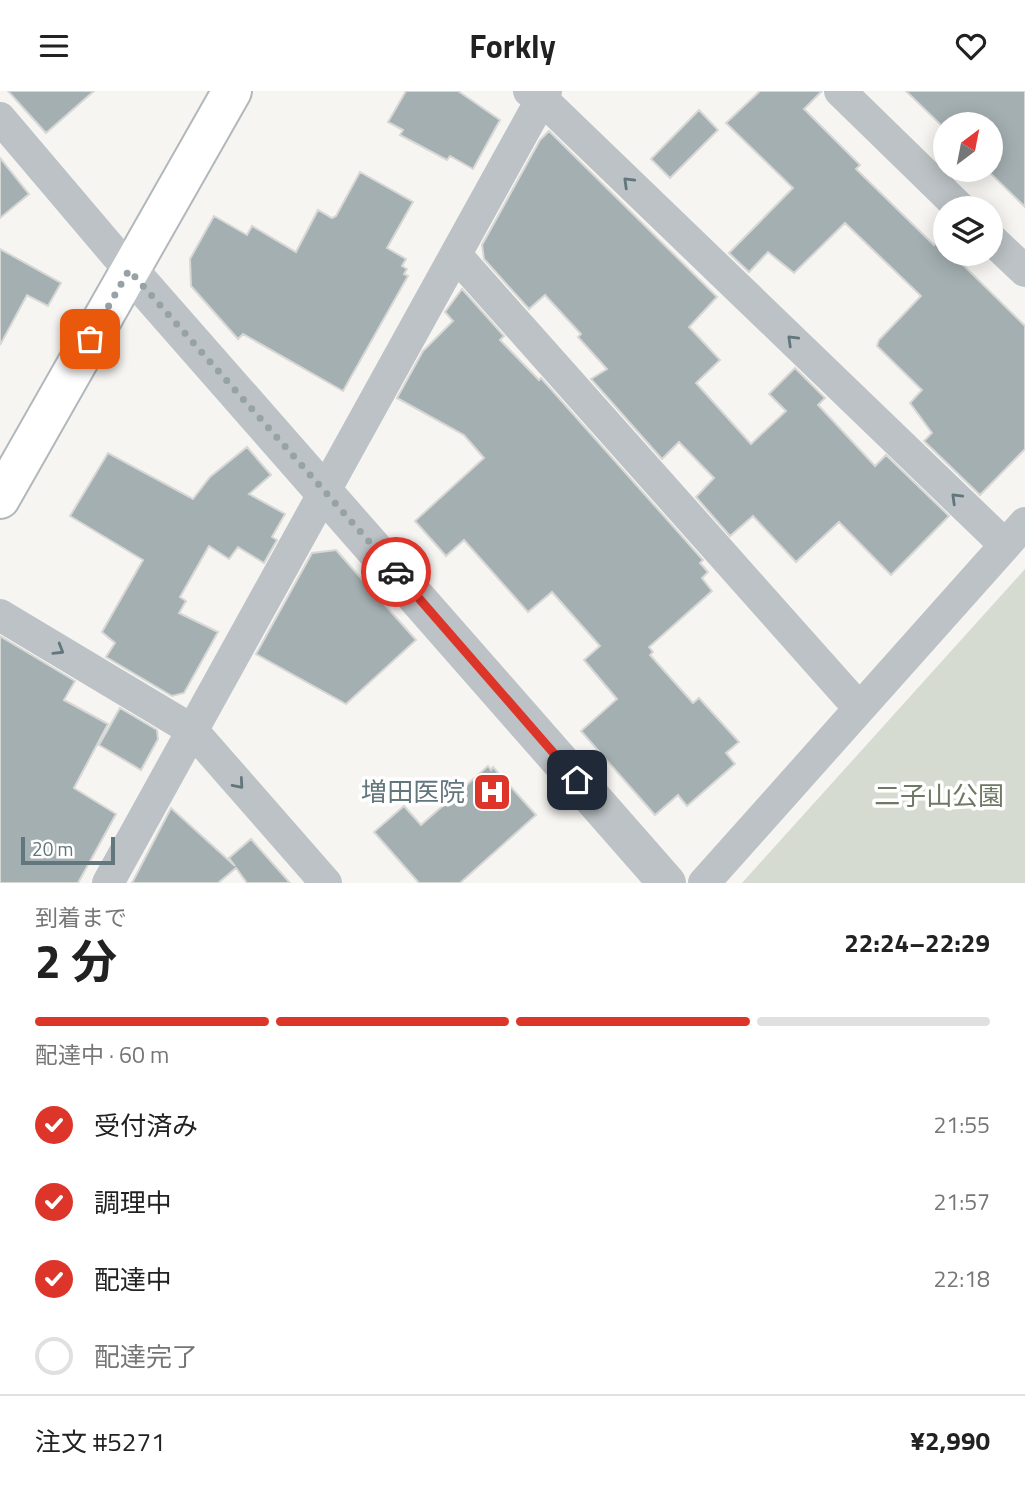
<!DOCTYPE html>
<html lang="ja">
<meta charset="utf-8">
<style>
body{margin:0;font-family:"Titillium Web","Noto Sans JP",sans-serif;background:#f2f2f2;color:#222;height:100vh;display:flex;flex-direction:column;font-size:26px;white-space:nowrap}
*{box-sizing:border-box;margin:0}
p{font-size:23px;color:#767676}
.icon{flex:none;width:38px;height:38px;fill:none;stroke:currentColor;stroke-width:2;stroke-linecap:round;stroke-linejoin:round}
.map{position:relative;height:792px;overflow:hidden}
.details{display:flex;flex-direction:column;background:#fff;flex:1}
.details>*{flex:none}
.needle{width:46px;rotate:32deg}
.tools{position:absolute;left:933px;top:21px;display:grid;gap:14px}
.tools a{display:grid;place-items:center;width:70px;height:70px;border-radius:50%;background:#fff;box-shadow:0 4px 18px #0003;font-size:35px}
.scale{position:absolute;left:21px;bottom:18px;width:94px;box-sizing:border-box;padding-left:7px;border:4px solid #62767d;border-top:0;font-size:19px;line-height:24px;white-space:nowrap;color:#62767d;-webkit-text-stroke:5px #fff;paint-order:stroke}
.pin{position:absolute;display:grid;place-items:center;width:60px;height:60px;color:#fff;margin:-30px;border-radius:14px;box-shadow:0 4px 10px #0006}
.courier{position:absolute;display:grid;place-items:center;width:70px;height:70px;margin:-35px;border:5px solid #de352a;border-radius:50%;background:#fff;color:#222;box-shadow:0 2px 9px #0007}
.summary em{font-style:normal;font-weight:700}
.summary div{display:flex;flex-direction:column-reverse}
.summary{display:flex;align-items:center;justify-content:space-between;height:119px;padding:0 35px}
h1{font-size:46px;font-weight:700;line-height:52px}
.bar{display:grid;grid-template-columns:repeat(4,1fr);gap:10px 7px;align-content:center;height:84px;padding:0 35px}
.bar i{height:9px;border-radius:5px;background:#e0e0e0}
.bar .current{background:#de352a}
.bar p{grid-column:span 4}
.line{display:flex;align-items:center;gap:18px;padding:0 35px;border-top:2px solid #e0e0e0}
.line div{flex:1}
ol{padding:0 35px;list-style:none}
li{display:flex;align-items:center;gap:21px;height:77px}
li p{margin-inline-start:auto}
li .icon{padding:7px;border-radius:50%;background:#de352a;color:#fff;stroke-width:4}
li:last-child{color:#767676}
li i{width:38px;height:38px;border:4px solid #e0e0e0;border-radius:50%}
header{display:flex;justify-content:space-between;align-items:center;height:91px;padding:0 35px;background:#fff;font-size:32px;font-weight:700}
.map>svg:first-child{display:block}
.green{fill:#d6dbd2}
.building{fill:#a4afb2;stroke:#d7d7d5;stroke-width:2}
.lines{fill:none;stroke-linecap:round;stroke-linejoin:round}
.secondary-casing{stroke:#b1b8bb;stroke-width:42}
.minor{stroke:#bcc2c5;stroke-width:32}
.tertiary{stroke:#bcc2c5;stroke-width:38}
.secondary{stroke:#fff;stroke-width:38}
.oneway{stroke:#62767d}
.done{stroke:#96a2a6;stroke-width:7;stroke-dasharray:0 12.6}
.route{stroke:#de352a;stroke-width:9}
.labels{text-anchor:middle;stroke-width:7;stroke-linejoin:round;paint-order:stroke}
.poi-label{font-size:26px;fill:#62767d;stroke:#fff;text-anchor:end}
.park-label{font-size:26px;fill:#6c7a64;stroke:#fff}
</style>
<header><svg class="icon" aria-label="menu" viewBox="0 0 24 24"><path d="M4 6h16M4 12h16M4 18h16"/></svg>Forkly<svg class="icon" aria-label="heart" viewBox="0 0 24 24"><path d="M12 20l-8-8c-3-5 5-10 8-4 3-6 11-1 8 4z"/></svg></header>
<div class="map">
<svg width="1025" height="792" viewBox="0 0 1025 792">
<rect width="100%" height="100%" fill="#f6f5f2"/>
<!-- green -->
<path class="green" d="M 1025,478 L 1025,792 L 742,792 Z"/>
<!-- building -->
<path class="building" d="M 8,0 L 94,0 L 46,42 Z
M 406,0 L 458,0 L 500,29 L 473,78 L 450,65 L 447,69 L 400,44 L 403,39 L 388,31 Z
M 760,0 L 822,0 L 804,18 L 860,74 L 856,78 L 934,154 L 938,150 L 945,156 L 945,163 L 952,163 L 1025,235 L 1025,358 L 980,404 L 924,350 L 932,342 L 910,312 L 922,299 L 877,255 L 879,249 L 921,205 L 845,132 L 794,182 L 768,161 L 749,181 L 729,162 L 793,97 L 726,32 Z
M 906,0 L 1025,0 L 1025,116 L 987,79 L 990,79 L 990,33 L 945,33 L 945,38 Z
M 699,19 L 718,39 L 670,87 L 651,68 Z
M 549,40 L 717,206 L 689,236 L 720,269 L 696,292 L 751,353 L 786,320 L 769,303 L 795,277 L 825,307 L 818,314 L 875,375 L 886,364 L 949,425 L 891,484 L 839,431 L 796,471 L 753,425 L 730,445 L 696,406 L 714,387 L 679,351 L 662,368 L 591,288 L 607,278 L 578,246 L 581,243 L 545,204 L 529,218 L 484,168 L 482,154 L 540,49 Z
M 0,67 L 29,103 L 0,127 Z
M 360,81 L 413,111 L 387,157 L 406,168 L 402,175 L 407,178 L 404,183 L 408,185 L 343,300 L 243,243 L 238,248 L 191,195 L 190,168 L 214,125 L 247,144 L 252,135 L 296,161 L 318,119 L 332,127 L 336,125 Z
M 0,158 L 61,192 L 48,215 L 27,204 L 0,254 Z
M 462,198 L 504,245 L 500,249 L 539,289 L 541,287 L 703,469 L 700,472 L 708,481 L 702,487 L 712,500 L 649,556 L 653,561 L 650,564 L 693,612 L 699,607 L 739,651 L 726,662 L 735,673 L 687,715 L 678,704 L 655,724 L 581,640 L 617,608 L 584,569 L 600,555 L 552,501 L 528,521 L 464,449 L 446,465 L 415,430 L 484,367 L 464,344 L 397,307 L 423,260 L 453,230 L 445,221 Z
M 247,356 L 271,384 L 249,403 L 285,423 L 272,446 L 277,449 L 264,472 L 238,456 L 229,468 L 209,455 L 180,506 L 186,510 L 179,522 L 218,541 L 184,602 L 172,605 L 106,566 L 115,552 L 102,541 L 143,469 L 70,425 L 108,362 L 193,408 L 210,386 Z
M 336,459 L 416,549 L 346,613 L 256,563 L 312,462 Z
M 0,545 L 75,590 L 64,609 L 108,633 L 74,697 L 116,723 L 78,792 L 0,792 Z
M 120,617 L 157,639 L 158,648 L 141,679 L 99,654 Z
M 488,675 L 491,679 L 493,676 L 536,724 L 460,792 L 419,792 L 374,741 L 404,715 L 421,734 Z
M 171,717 L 235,775 L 229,767 L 251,748 L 290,792 L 247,792 L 236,777 L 218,792 L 132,792 Z"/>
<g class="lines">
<defs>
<path id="secondary" d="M 0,408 L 232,0"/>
</defs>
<!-- secondary casing -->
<use href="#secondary" class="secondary-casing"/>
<!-- minor -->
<path class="minor" d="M 529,0 L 541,7 L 1005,454
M 840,0 L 960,117
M 0,27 L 129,179
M 990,147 L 1025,180
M 456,164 L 859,617
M 0,524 L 192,639 L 326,792
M 108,792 L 546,0
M 704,792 L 1025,432"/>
<!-- tertiary -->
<path class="tertiary" d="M 129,179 L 667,792"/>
<!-- secondary -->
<use href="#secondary" class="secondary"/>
</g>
<!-- one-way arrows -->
<defs><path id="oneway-chevron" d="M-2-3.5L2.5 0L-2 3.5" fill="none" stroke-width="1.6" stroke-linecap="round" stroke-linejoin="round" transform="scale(1.75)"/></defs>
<g class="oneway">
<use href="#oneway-chevron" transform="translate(628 91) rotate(-136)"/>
<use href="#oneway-chevron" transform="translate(792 249) rotate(-136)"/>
<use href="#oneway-chevron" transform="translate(956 407) rotate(-136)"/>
<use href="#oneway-chevron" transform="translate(59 559) rotate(31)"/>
<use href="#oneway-chevron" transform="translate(239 693) rotate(49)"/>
</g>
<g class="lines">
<!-- done -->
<path class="done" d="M 90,248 L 129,179 L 396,481"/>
<!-- route -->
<path class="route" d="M 396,481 L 577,689"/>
</g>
<!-- icons -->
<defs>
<symbol id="hospital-square" viewBox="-11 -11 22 22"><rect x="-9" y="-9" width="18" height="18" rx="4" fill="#de352a" stroke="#fff"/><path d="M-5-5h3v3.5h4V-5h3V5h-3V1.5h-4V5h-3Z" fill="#fff"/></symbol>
</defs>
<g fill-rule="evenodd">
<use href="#hospital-square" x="470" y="679" width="44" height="44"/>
</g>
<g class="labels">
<!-- poi labels -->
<g class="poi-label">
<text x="465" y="710">増田医院</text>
</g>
<!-- park labels -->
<g class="park-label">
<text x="939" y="714">二子山公園</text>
</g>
</g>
</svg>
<div class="tools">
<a><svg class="needle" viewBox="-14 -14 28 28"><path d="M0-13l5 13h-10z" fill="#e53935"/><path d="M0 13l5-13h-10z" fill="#767676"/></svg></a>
<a><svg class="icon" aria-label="layers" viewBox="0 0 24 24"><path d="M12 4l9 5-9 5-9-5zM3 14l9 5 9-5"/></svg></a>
</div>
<div class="scale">20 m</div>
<div class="pin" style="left:90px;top:248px;background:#ea580c"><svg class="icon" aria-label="bag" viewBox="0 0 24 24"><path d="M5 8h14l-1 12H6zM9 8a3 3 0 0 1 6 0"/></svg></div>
<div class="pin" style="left:577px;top:689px;background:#1f2937"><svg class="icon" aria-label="home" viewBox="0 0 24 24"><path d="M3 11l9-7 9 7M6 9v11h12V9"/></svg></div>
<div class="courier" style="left:396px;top:481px"><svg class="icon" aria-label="car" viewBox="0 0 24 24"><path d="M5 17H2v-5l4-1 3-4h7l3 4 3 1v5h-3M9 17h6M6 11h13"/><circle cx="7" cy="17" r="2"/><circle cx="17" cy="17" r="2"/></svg></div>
</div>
<section class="details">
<div class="summary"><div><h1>2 分</h1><p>到着まで</p></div><em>22:24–22:29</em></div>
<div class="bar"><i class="current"></i><i class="current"></i><i class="current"></i><i></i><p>配達中 · 60 m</p></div>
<ol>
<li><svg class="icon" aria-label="check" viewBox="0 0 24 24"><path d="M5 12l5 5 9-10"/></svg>受付済み<p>21:55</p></li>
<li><svg class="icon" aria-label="check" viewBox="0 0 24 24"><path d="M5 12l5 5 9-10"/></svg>調理中<p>21:57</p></li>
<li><svg class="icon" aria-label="check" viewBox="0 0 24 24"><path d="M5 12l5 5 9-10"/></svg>配達中<p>22:18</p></li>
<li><i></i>配達完了</li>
</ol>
<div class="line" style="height:91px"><div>注文 #5271</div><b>¥2,990</b></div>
</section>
